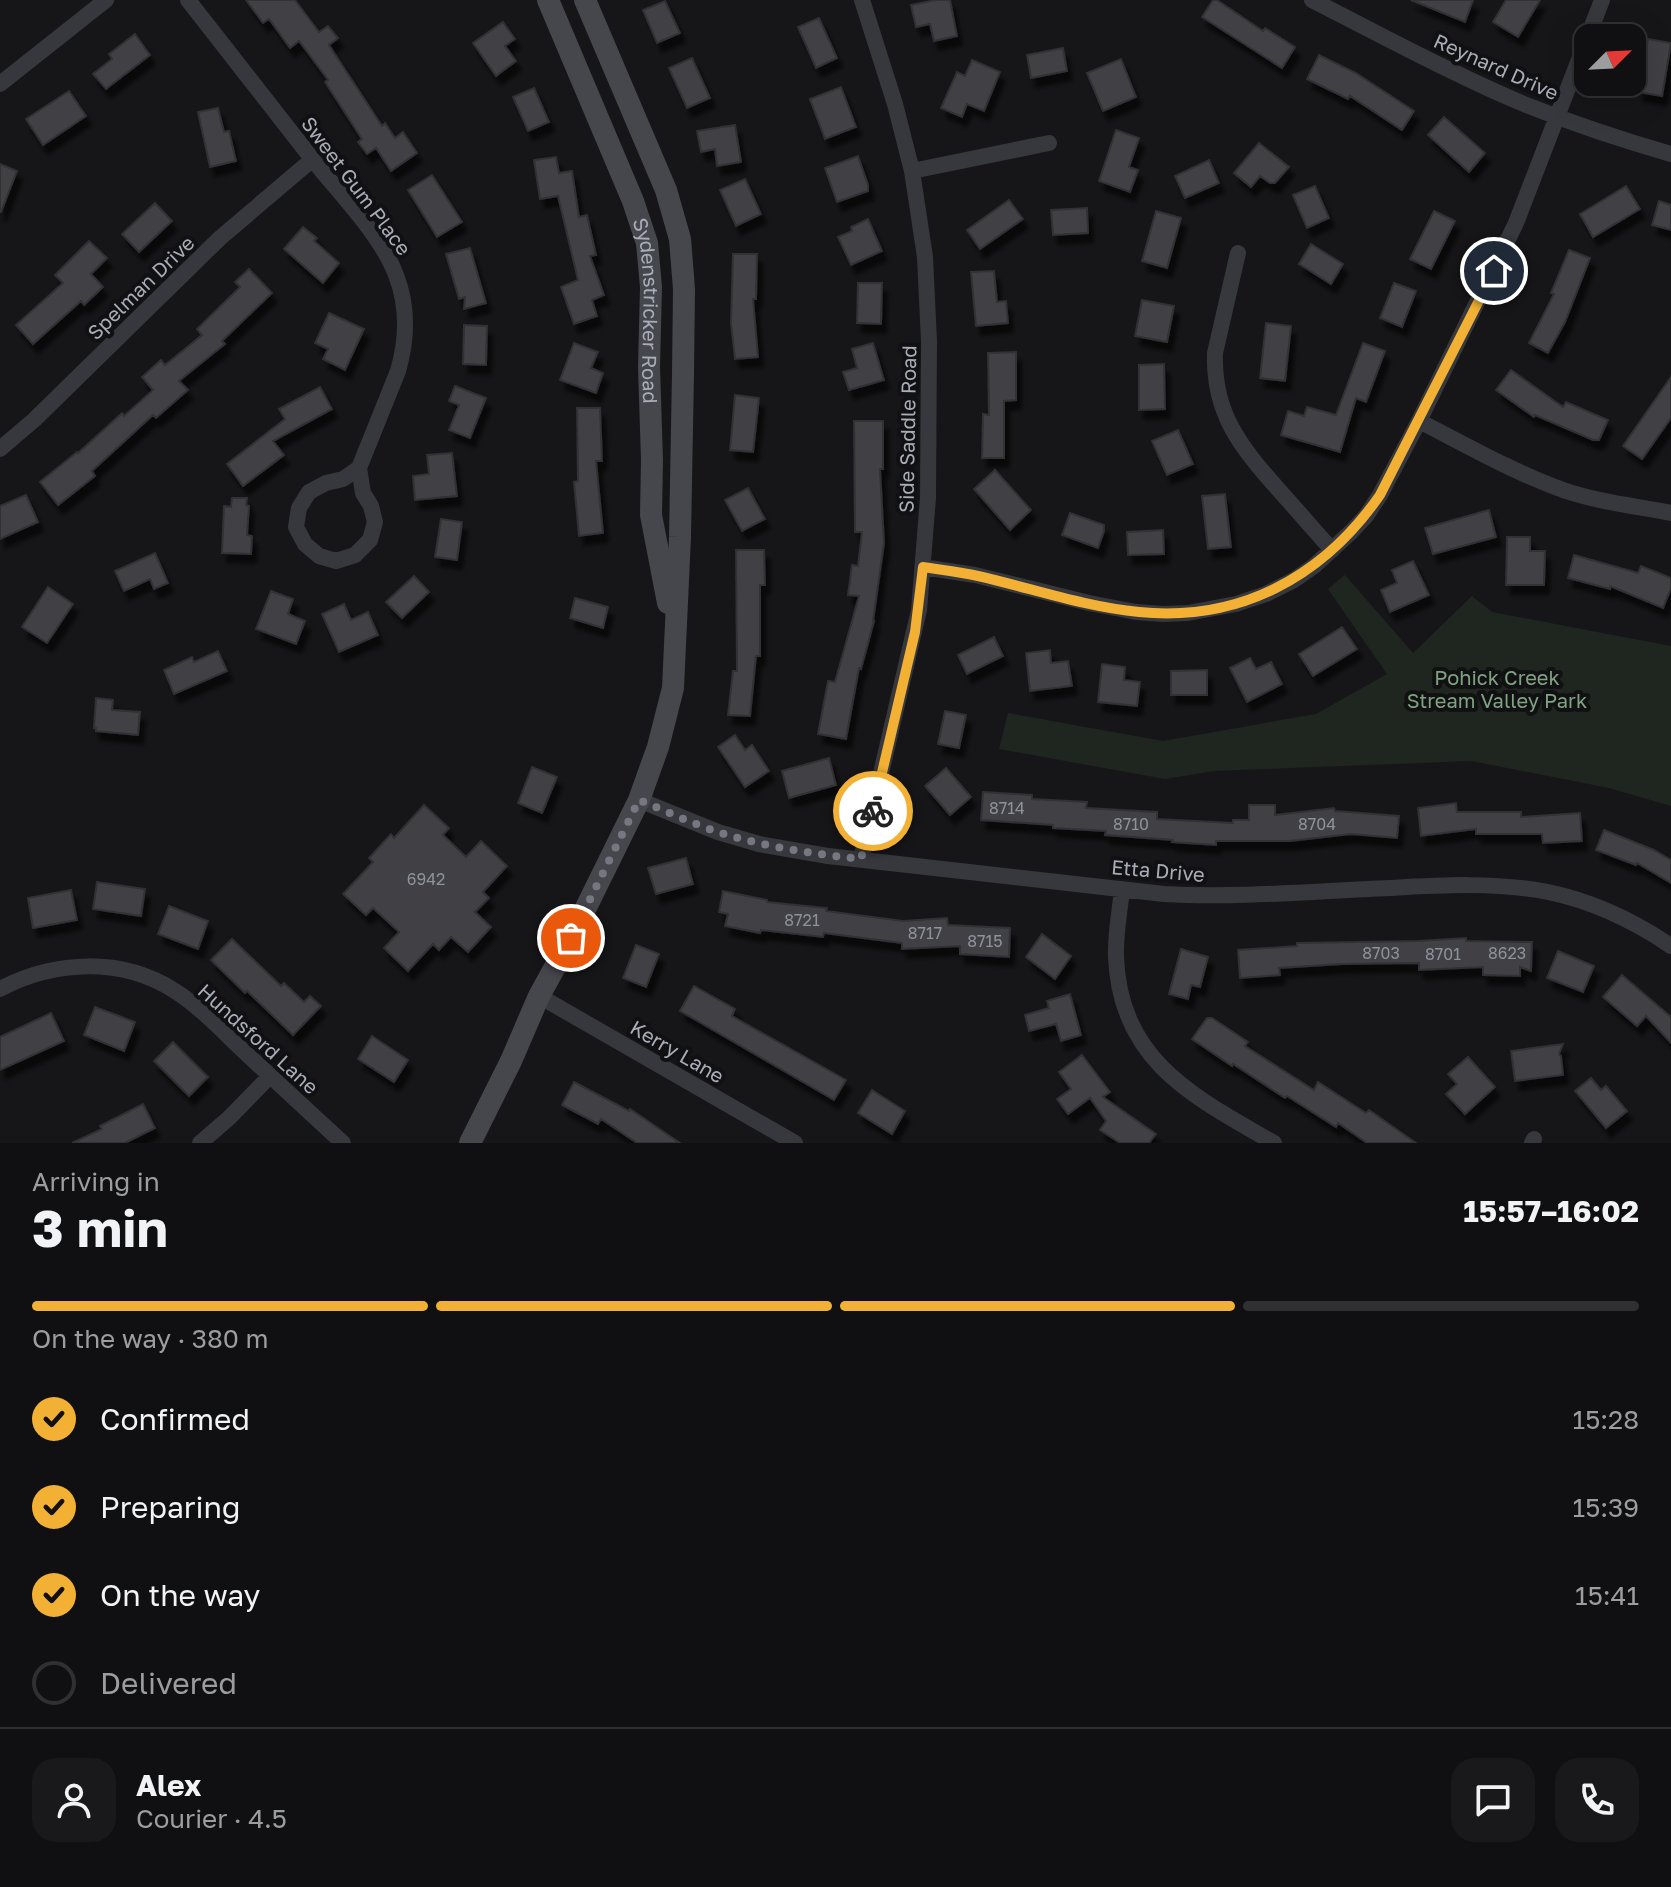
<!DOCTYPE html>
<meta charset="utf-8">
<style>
body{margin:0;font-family:"Golos Text",sans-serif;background:#19191b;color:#f1f3f6;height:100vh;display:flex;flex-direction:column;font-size:30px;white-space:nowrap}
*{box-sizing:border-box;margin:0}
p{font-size:26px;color:#9c9d9f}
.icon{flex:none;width:44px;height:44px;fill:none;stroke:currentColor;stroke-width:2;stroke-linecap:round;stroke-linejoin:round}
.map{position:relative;height:1143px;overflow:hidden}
.drawer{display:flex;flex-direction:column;background:#101012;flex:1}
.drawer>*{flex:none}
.needle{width:52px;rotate:66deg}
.tools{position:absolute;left:1574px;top:24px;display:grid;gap:16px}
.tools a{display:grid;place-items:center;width:72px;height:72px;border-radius:16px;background:#101012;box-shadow:0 8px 32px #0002,0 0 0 2px #303032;font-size:40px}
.pin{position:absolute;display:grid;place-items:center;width:68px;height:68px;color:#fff;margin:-34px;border:4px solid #fff;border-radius:50%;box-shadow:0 2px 8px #0007}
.courier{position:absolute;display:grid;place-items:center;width:80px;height:80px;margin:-40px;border:6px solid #f2b134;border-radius:50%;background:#fff;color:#222;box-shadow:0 2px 10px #0007}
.headline em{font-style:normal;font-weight:700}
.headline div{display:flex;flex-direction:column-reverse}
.headline{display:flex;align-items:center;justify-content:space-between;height:136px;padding:0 32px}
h1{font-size:52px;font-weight:700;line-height:60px}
.bar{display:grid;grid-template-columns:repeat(4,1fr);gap:12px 8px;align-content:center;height:96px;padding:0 32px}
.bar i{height:10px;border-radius:6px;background:#303032}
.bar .current{background:#f2b134}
.bar p{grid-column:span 4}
.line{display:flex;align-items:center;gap:20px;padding:0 32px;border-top:2px solid #303032}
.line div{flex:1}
.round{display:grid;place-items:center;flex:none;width:84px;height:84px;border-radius:24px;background:#19191b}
ol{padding:0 32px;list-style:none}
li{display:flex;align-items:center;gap:24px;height:88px}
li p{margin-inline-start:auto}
li .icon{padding:8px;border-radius:50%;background:#f2b134;color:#111;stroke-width:4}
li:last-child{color:#9c9d9f}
li i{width:44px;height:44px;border:4px solid #303032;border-radius:50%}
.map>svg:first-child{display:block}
.park{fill:#1e261f}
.building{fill:#404145;stroke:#303034;stroke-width:2;filter:url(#shadow)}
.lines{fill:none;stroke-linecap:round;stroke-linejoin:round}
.minor{stroke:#37383d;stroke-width:16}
.secondary{stroke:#45474d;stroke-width:22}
.done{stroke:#757880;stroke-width:8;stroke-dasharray:0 14.4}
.route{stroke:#f2b134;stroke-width:10}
.labels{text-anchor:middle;stroke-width:8;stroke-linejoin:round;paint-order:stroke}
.number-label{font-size:16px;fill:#8e929b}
.street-label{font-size:20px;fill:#a8adb8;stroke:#111113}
.park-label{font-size:20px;fill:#7fa381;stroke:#111113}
</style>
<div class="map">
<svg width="1671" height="1143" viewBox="0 0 1671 1143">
<defs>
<filter id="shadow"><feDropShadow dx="5" dy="9" stdDeviation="2" flood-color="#0009"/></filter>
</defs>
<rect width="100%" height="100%" fill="#161618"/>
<!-- park -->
<path class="park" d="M 1345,575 L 1413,653 L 1472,596 L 1492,612 L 1671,646 L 1671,806 L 1609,788 L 1471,761 L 1214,771 L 1165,779 L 999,749 L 1008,713 L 1163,741 L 1316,714 L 1387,674 L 1328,589 Z"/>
<!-- building -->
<path class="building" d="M 246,0 L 295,0 L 319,32 L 328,26 L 338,38 L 329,45 L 382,126 L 385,123 L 395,138 L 403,132 L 417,153 L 391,171 L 376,148 L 367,154 L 358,142 L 362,139 L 325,82 L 328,80 L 299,41 L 290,48 L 269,19 L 263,23 Z
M 936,0 L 950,0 L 957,36 L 934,41 L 930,24 L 916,27 L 911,5 Z
M 1213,0 L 1217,0 L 1263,31 L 1265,28 L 1295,47 L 1282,68 L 1202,17 Z
M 1411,0 L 1473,0 L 1465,22 Z
M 1506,0 L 1540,0 L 1518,37 L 1493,22 Z
M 665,1 L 680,33 L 657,43 L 643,10 Z
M 819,18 L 837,58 L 816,68 L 798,27 Z
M 503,22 L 515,39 L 505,46 L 516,61 L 496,76 L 473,43 Z
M 135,34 L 150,55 L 106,89 L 93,74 L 112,59 L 109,54 Z
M 1648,39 L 1671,43 L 1662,96 L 1638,92 Z
M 1063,48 L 1067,71 L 1031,78 L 1027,55 Z
M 1319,55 L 1356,73 L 1414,111 L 1402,130 L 1350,96 L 1348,99 L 1307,79 Z
M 692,58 L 710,98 L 687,108 L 669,68 Z
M 1121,59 L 1136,97 L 1103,111 L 1087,73 Z
M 972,60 L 1000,72 L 984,111 L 967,104 L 962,117 L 941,108 L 957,72 L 965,76 Z
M 841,87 L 856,127 L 825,139 L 810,99 Z
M 534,88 L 549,122 L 528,131 L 513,97 Z
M 69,91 L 86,116 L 43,145 L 26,119 Z
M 218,108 L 224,132 L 229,131 L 236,161 L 210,167 L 198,112 Z
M 1444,117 L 1485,153 L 1469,172 L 1428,135 Z
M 735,125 L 741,162 L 717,166 L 715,149 L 701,152 L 697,131 Z
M 1116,130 L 1139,138 L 1129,167 L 1138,170 L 1130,192 L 1099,181 Z
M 1259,143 L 1289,167 L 1275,183 L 1270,183 L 1260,176 L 1251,187 L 1234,173 Z
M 858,156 L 868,185 L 868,191 L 837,202 L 825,168 Z
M 556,157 L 559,173 L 572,171 L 579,217 L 587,215 L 596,255 L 590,256 L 604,295 L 592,300 L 597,316 L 574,324 L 561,287 L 578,280 L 558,196 L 540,199 L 534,160 Z
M 1209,160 L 1219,183 L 1185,198 L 1175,176 Z
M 0,164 L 17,171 L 1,212 L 0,212 Z
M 432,175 L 462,222 L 437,237 L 408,190 Z
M 745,179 L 761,214 L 736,226 L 720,190 Z
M 1315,186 L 1329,218 L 1307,228 L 1293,195 Z
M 1626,186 L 1640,209 L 1593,237 L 1580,214 Z
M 1009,200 L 1023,219 L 980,249 L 967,230 Z
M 1659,201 L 1671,205 L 1671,230 L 1652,225 Z
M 155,203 L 172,221 L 139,252 L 122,234 Z
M 1087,208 L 1088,233 L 1053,235 L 1051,210 Z
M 1156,211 L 1181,218 L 1167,268 L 1142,261 Z
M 1434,211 L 1455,221 L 1431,269 L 1410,259 Z
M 868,219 L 882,251 L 851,265 L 838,237 L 852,231 L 851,227 Z
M 303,227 L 317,238 L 314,241 L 339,263 L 323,283 L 284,249 Z
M 89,241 L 107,258 L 91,274 L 103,287 L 84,305 L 81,301 L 33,344 L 16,325 L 63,283 L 55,275 Z
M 1311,244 L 1343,264 L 1331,284 L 1299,264 Z
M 470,248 L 486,303 L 464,309 L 465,297 L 459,299 L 446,254 Z
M 1569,250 L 1590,258 L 1565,322 L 1548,353 L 1529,343 L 1554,294 L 1551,293 Z
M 733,254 L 757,254 L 756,299 L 753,299 L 758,357 L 735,359 L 731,323 Z
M 249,269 L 272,293 L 222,341 L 225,344 L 179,381 L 188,390 L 156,418 L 153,415 L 92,471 L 95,476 L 58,505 L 40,482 L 77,452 L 78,453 L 122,413 L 124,416 L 153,390 L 142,377 L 161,360 L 165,365 L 202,335 L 197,329 L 240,287 L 235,282 Z
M 994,271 L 997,302 L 1006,301 L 1008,323 L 976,326 L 971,272 Z
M 858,283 L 882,283 L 881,324 L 857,323 Z
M 1394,283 L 1416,291 L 1402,327 L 1380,318 Z
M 1142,300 L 1174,306 L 1167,342 L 1135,336 Z
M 329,313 L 364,329 L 345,370 L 323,359 L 328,349 L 315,343 Z
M 1266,323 L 1291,326 L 1285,381 L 1260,378 Z
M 464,325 L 487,326 L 486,365 L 463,364 Z
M 574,343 L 598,352 L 591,368 L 603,373 L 596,393 L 560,380 Z
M 873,343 L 884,380 L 849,390 L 843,372 L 857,368 L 852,349 Z
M 1363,343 L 1385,351 L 1366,402 L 1356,398 L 1340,452 L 1281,435 L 1288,411 L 1304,416 L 1307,407 L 1336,415 Z
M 1016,352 L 1016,400 L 1004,401 L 1004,458 L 982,458 L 983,414 L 989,415 L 988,353 Z
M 1164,364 L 1165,409 L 1139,410 L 1139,365 Z
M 1511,370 L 1563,407 L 1566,402 L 1608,420 L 1599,440 L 1593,440 L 1535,415 L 1534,417 L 1496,390 Z
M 1671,377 L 1671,418 L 1642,459 L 1623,446 Z
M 455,386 L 486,398 L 470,438 L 449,430 L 459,405 L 449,401 Z
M 320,387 L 332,409 L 273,441 L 284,455 L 243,486 L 227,464 L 285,419 L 279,409 Z
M 735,395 L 759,398 L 753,452 L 730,450 Z
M 577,408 L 600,408 L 602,461 L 596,461 L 603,533 L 579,536 L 574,482 L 578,481 Z
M 854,421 L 883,421 L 883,469 L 880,469 L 884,543 L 873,621 L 874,621 L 861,669 L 859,668 L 846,739 L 818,734 L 828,681 L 835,682 L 859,596 L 848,595 L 852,565 L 858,566 L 862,532 L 855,532 Z
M 1178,430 L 1193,464 L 1167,475 L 1152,441 Z
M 452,453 L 457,496 L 415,500 L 413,476 L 429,474 L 427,455 Z
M 995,470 L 1031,510 L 1010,530 L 974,489 Z
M 748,488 L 765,519 L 742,531 L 725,500 Z
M 1225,494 L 1231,547 L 1208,549 L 1202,496 Z
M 26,495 L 38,522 L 0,539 L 0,506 Z
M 232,498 L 247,498 L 246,505 L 249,506 L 247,535 L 252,536 L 251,554 L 222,553 L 224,506 L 231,507 Z
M 1489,510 L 1496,537 L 1433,554 L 1425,528 Z
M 1070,513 L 1104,525 L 1104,531 L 1098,548 L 1062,535 Z
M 441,519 L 462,522 L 457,560 L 435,557 Z
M 1163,530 L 1164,554 L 1128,555 L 1127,532 Z
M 1507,537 L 1530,537 L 1530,551 L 1545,551 L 1544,585 L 1506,585 Z
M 736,550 L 764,550 L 765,585 L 760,585 L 760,656 L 756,656 L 750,716 L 728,715 L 733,671 L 737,671 Z
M 155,553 L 168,583 L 154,589 L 150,579 L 124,591 L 115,571 Z
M 1574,555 L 1638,573 L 1641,566 L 1671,578 L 1671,588 L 1663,608 L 1610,586 L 1610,589 L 1568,578 Z
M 1413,561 L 1429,595 L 1390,612 L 1381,590 L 1397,583 L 1392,570 Z
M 414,576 L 429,592 L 402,618 L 386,602 Z
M 48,587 L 73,604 L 47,643 L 22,627 Z
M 271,591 L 293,599 L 288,614 L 305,621 L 296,644 L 256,629 Z
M 575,598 L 608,607 L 603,628 L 570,618 Z
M 344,604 L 351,620 L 368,612 L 378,635 L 339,652 L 322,614 Z
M 1342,627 L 1357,649 L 1313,676 L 1299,654 Z
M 994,637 L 1003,656 L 967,674 L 958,655 Z
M 1050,650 L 1051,663 L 1068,661 L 1072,686 L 1030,691 L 1026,653 Z
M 218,651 L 227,671 L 174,694 L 164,670 L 192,657 L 194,662 Z
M 1250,658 L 1256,669 L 1271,662 L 1282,684 L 1247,702 L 1230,668 Z
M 1102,664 L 1125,667 L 1124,680 L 1140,682 L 1137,706 L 1098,702 Z
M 1207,670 L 1207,695 L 1171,695 L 1171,671 Z
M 96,698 L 113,700 L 112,710 L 140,712 L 138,735 L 96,731 L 96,728 L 94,728 Z
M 945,711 L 966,715 L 959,748 L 938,744 Z
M 735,735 L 745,750 L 752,745 L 769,771 L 745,787 L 718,747 Z
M 829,758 L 836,785 L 789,798 L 782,771 Z
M 532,767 L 557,777 L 542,813 L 518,803 Z
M 946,768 L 971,797 L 950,815 L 925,786 Z
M 983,792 L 1032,795 L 1032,799 L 1087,802 L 1086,808 L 1157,812 L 1157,819 L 1233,823 L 1233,820 L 1249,820 L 1249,805 L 1275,805 L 1275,815 L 1334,808 L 1335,811 L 1399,816 L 1397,838 L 1351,834 L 1290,841 L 1216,841 L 1216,845 L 1172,842 L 1173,840 L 1105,835 L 1106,831 L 1053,828 L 1053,825 L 981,820 Z
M 1456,803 L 1457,812 L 1521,812 L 1521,817 L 1580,813 L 1582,841 L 1543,843 L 1542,834 L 1476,834 L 1476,829 L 1421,836 L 1418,808 Z
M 424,805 L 449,828 L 443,835 L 466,857 L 481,841 L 507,866 L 483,892 L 489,898 L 475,912 L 491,927 L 468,952 L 451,937 L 439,950 L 433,944 L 408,971 L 384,948 L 399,932 L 373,908 L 366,915 L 343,894 L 373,862 L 369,858 L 391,834 L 394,838 Z
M 1604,830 L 1654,850 L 1671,860 L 1671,883 L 1637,863 L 1636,865 L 1596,850 Z
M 686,858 L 693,884 L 656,894 L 648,868 Z
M 97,882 L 145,889 L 141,916 L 93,909 Z
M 71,890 L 77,920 L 33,928 L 28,898 Z
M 723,891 L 767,900 L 767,902 L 827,908 L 826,911 L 903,921 L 947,918 L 948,925 L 1010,928 L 1009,957 L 960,954 L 960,946 L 902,949 L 902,943 L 824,933 L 823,937 L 761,930 L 760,933 L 725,926 L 728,914 L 719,912 Z
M 169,906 L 208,921 L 198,949 L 158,934 Z
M 1042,934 L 1071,956 L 1055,979 L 1026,957 Z
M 1466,938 L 1466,941 L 1532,942 L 1531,971 L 1520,967 L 1520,976 L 1483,975 L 1483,967 L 1419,970 L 1419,963 L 1342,964 L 1279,968 L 1280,975 L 1240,978 L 1238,950 L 1297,946 L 1297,943 L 1418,941 Z
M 232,939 L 281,986 L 284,983 L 304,1002 L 310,996 L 321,1006 L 293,1035 L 247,991 L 245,993 L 211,960 Z
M 636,945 L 659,954 L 646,987 L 623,978 Z
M 1181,949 L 1208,957 L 1200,987 L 1191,985 L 1188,999 L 1169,994 Z
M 1558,951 L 1594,966 L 1583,992 L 1547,978 Z
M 1622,975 L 1671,1017 L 1671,1043 L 1646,1016 L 1637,1026 L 1603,997 Z
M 694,986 L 735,1009 L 732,1016 L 846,1080 L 834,1100 L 680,1011 Z
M 1070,994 L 1081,1035 L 1061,1041 L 1056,1024 L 1029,1031 L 1025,1015 L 1049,1008 L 1047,1001 Z
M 95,1007 L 135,1022 L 124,1051 L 84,1035 Z
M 51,1013 L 64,1041 L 0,1070 L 0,1037 Z
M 1207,1018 L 1212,1018 L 1248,1042 L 1245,1046 L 1314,1090 L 1318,1082 L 1366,1113 L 1369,1110 L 1416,1143 L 1367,1143 L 1338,1123 L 1336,1127 L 1287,1096 L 1285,1098 L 1233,1064 L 1232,1066 L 1192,1039 Z
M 372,1036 L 408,1060 L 394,1082 L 358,1059 Z
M 173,1042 L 208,1077 L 189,1096 L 154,1061 Z
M 1563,1044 L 1559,1054 L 1561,1056 L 1563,1075 L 1515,1081 L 1511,1051 Z
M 1082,1055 L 1110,1092 L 1103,1097 L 1156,1134 L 1149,1143 L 1120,1143 L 1100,1130 L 1106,1121 L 1090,1098 L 1068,1114 L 1057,1099 L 1071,1089 L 1059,1072 Z
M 1468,1057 L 1495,1087 L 1465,1114 L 1446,1094 L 1457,1084 L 1448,1074 Z
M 1591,1078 L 1601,1090 L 1606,1086 L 1627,1111 L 1606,1128 L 1575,1091 Z
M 574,1082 L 629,1111 L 630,1109 L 680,1143 L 637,1143 L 601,1119 L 598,1124 L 562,1105 Z
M 872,1090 L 905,1111 L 892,1134 L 858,1113 Z
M 143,1104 L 155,1128 L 125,1143 L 72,1143 L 102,1129 L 100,1126 Z"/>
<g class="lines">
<!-- minor -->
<path class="minor" d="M 188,0 C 230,53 271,107 313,160 C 340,194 381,235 396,275 C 408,306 407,340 398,371 L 359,468 L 363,493 L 371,506 L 375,522 L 370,540 L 355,555 L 336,561 L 319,556 L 305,544 L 296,527 L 299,508 L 309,492 L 326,483 L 343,479 L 359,468
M 1312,0 C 1383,36 1453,74 1526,105 C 1574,124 1622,140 1671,154
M 0,84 L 106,0
M 912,171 L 1049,143
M 1238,253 L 1215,353 C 1213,413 1240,446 1278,489 C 1296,509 1314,530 1332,550
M 1419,421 C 1466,445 1513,472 1563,490 C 1598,502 1635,506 1671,513
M 0,449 L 34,420 L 220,238 L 313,159
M 923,567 L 975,575 L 1089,603 L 1136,612 L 1163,614 L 1188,613 L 1236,604 L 1266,594 L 1294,580 L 1314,566 L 1351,532 L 1366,516 L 1380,495 L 1419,421 L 1516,223 L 1602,0
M 639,800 L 718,832 L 759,844 L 828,856 L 1164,894 C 1239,898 1315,891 1390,888 C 1443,885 1496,882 1548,892 C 1592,901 1634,921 1671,946
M 861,859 L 919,610 L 928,498 L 929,341 L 925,257 L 912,171 L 895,104 L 862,0
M 1122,889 C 1120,911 1115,935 1116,957 C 1120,1061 1194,1097 1274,1143
M 0,989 C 55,960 122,957 175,991 C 202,1008 225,1034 249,1056 C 280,1085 311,1114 343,1143
M 539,996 L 795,1143
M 200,1143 L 229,1118 L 270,1076
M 1532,1143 L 1534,1139"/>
<!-- secondary -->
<g class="secondary">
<path id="s1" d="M 548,0 L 633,201 L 647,243 L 651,287 L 649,367 L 652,460 L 651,515 L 668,603"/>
<path d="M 470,1143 L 511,1061 L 539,996 L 571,938 L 639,800 L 658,747 L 673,688 L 680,537 L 683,373 L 684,289 L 680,239 L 666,190 L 585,0"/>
</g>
</g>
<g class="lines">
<!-- done -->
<path class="done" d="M 571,938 L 639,800 C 666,811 693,824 721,833 C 766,847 814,854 861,859 L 873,811"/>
<!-- route -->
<path class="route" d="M 873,811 L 915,632 L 923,567 C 942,570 960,572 978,576 C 1031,588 1085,607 1139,612 C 1240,622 1323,577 1380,495 L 1494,271"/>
</g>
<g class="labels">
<!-- number labels -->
<g class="number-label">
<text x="1007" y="814">8714</text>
<text x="1131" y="830">8710</text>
<text x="1317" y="830">8704</text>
<text x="426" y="885">6942</text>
<text x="802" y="926">8721</text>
<text x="925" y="939">8717</text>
<text x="985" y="947">8715</text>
<text x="1381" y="959">8703</text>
<text x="1507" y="959">8623</text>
<text x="1443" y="960">8701</text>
</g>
<!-- street labels -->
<g class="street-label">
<text transform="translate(1496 67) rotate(24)" y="7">Reynard Drive</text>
<text transform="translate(356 186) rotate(53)" y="7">Sweet Gum Place</text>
<text transform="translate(141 288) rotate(-44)" y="7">Spelman Drive</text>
<text dy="7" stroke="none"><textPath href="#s1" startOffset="330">Sydenstricker Road</textPath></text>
<text transform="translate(908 429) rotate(-89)" y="7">Side Saddle Road</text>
<text transform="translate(1158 871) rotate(5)" y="7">Etta Drive</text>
<text transform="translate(258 1039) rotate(42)" y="7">Hundsford Lane</text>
<text transform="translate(677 1052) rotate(30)" y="7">Kerry Lane</text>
</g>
<!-- park labels -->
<g class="park-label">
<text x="1497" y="685">Pohick Creek<tspan x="1497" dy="23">Stream Valley Park</tspan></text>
</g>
</g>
</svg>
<div class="tools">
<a><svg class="needle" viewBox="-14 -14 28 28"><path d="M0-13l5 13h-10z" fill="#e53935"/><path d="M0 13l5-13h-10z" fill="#9c9d9f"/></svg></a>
</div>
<div class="pin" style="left:571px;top:938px;background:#ea580c"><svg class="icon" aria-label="bag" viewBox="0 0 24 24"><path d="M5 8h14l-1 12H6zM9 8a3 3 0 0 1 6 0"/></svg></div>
<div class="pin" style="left:1494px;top:271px;background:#1f2937"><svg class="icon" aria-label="home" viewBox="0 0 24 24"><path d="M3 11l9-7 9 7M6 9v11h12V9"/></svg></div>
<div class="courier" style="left:873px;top:811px"><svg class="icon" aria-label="bike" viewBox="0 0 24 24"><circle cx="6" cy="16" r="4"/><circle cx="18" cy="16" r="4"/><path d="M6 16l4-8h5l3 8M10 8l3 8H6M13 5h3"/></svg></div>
</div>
<section class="drawer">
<div class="headline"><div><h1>3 min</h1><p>Arriving in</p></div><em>15:57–16:02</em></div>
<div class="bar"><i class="current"></i><i class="current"></i><i class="current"></i><i></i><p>On the way · 380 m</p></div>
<ol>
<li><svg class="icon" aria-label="check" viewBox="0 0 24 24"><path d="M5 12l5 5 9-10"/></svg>Confirmed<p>15:28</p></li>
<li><svg class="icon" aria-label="check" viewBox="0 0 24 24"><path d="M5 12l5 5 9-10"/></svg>Preparing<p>15:39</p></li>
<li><svg class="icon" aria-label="check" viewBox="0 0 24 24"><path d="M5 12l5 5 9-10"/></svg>On the way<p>15:41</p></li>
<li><i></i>Delivered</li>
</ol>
<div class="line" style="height:144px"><a class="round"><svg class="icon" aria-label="person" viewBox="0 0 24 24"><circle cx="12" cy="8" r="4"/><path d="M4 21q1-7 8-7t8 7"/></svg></a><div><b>Alex</b><p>Courier · 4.5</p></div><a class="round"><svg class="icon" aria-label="chat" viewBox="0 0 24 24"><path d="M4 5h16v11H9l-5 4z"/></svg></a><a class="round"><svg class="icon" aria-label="phone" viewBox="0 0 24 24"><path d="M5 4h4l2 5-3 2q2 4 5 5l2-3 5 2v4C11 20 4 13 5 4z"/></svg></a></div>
</section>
